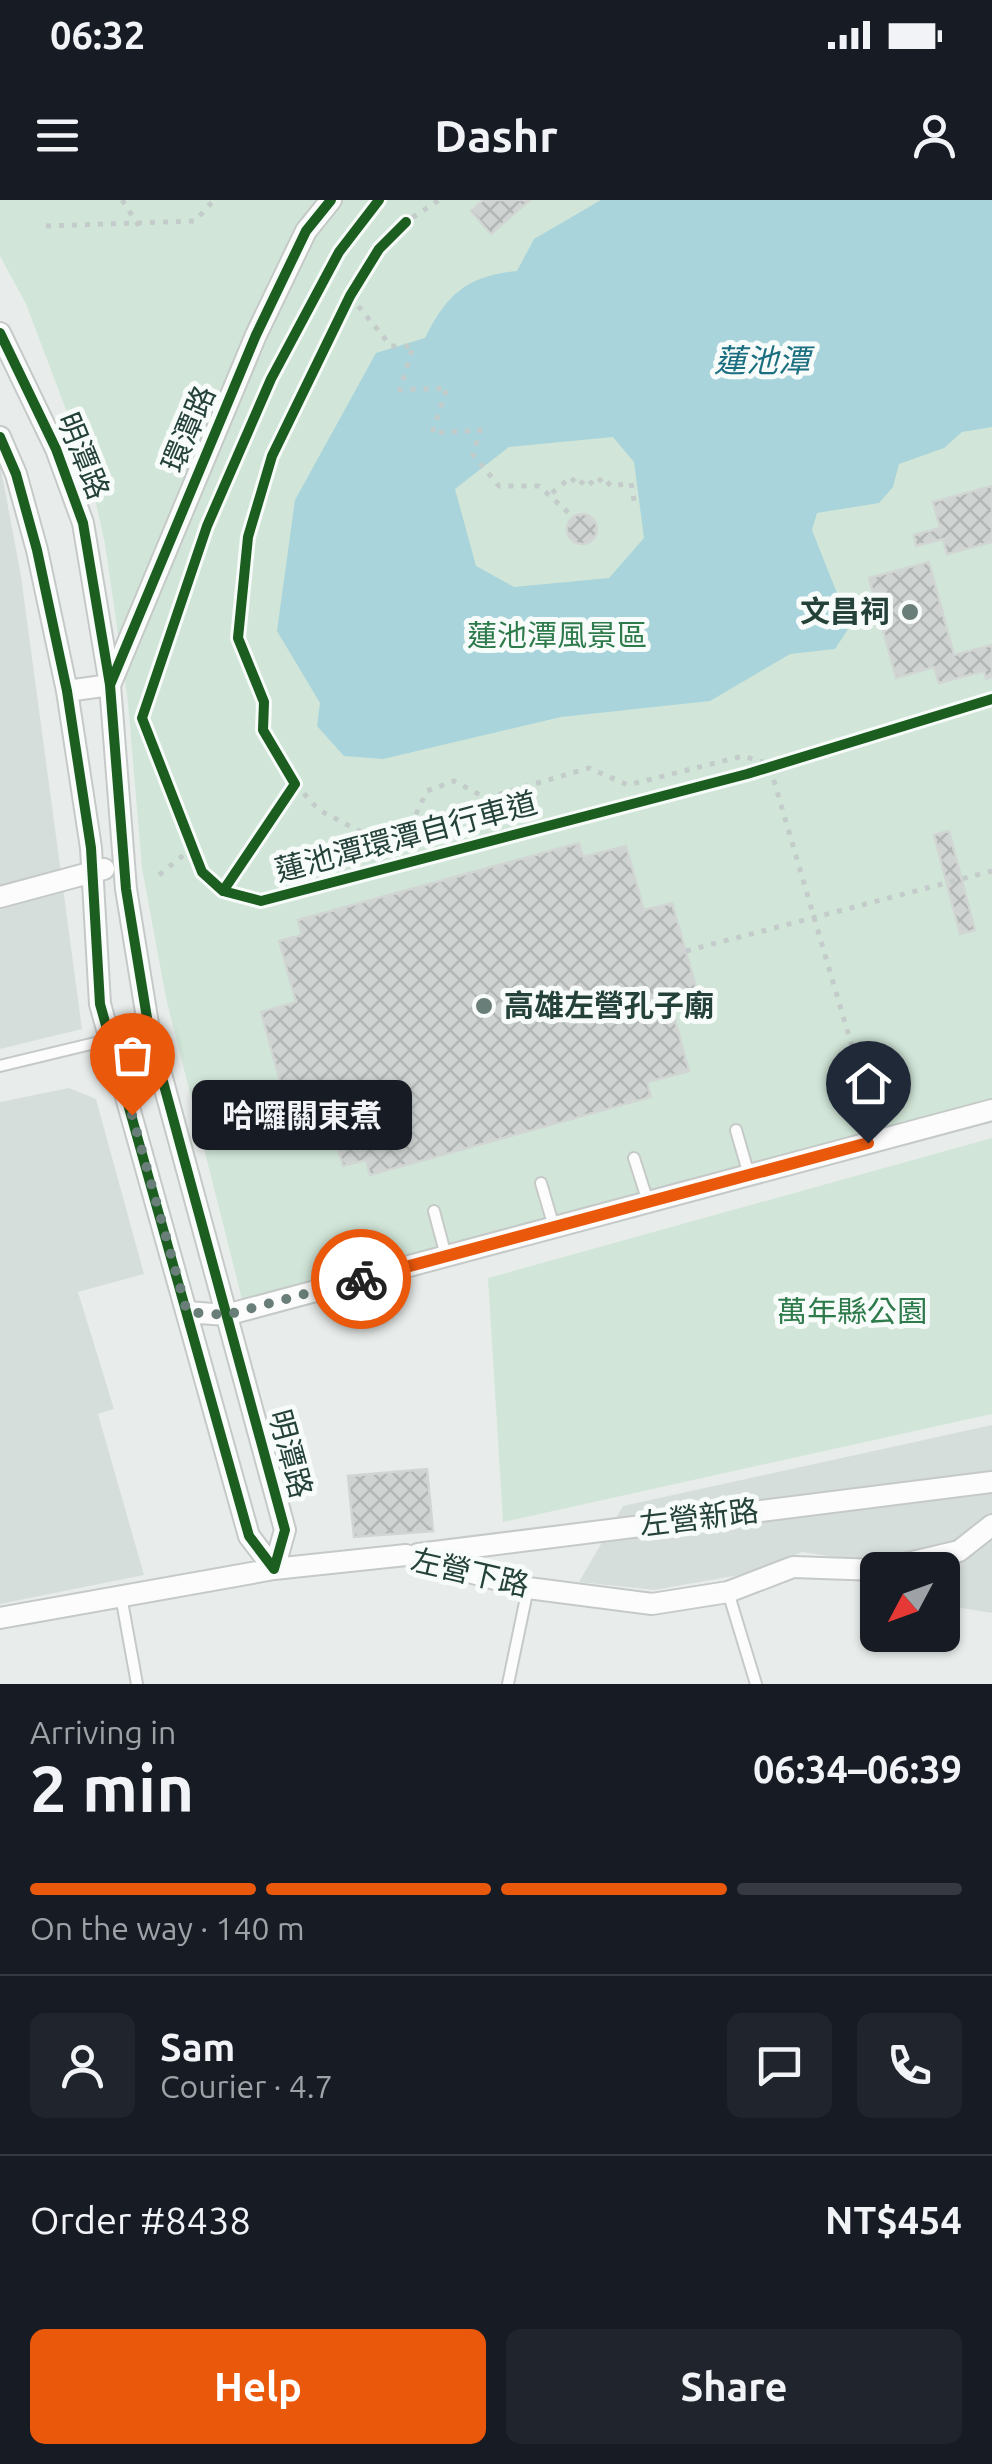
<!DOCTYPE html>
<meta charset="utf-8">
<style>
body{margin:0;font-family:Ubuntu,"Noto Sans TC",sans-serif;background:#20242c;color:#f1f3f6;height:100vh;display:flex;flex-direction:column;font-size:38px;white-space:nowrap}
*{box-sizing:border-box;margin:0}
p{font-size:32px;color:#9ea1a6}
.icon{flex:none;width:55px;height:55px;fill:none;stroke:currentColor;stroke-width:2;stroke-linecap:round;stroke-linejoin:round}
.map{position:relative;height:1484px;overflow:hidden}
.side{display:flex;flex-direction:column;background:#171b24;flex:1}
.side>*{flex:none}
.needle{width:65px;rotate:229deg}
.fabs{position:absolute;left:860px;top:1352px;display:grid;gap:20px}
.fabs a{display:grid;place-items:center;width:100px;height:100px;border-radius:15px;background:#171b24;box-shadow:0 2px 8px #0004;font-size:50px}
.pin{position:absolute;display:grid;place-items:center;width:85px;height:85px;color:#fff;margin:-102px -42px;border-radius:50% 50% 50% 0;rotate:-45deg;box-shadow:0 0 10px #0007}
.pin .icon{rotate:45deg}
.courier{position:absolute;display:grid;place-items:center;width:100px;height:100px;margin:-50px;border:8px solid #ea580c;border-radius:50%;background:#fff;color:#222;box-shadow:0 2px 12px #0007}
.bubble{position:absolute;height:70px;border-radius:15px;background:#171b24;box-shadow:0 2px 8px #0004;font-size:32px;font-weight:700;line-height:70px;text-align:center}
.summary em{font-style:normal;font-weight:700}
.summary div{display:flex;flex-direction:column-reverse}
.summary{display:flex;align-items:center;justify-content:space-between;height:170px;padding:0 30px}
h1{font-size:65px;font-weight:700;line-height:75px}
.bar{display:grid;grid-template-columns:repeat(4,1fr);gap:15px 10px;align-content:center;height:120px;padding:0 30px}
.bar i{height:12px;border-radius:8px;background:#363941}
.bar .selected{background:#ea580c}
.bar p{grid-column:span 4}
.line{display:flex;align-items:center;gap:25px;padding:0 30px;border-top:2px solid #363941}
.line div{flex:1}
.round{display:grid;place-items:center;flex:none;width:105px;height:105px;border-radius:15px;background:#20242c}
.button{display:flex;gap:20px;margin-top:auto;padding:20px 30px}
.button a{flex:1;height:115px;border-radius:15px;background:#ea580c;color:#fff;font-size:40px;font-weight:700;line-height:115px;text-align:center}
.button a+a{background:#20242c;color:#f1f3f6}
.status{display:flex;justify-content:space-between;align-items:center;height:70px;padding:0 50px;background:#171b24;direction:ltr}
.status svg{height:28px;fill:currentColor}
header{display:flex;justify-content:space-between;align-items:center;height:130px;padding:0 30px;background:#171b24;font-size:45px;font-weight:700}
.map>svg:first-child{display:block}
.built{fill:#d6dedb}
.green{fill:#d1e6d8}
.water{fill:#a9d4db;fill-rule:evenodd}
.building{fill:url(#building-cross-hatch);stroke:#d1d6d4;stroke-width:2.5}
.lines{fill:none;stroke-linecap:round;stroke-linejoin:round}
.lane-casing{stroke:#c5cac8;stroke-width:14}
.street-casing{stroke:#c5cac8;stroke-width:24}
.path{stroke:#c3ccca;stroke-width:5;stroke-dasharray:5 8;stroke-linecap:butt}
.lane{stroke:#fcfcfc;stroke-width:10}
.street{stroke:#fcfcfc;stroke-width:20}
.cycleway-casing{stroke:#f7fbf9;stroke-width:16}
.cycleway{stroke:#1b5e20;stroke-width:10}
.done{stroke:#697e78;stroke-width:10;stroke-dasharray:0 18}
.route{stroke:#ea580c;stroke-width:12}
.poi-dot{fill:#697e78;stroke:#f7fbf9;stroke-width:4}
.labels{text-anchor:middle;stroke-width:10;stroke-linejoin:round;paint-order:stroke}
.street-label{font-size:30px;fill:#24423a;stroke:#f7fbf9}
.poi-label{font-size:30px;font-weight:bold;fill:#24423a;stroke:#f7fbf9;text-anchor:end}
.park-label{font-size:30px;fill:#2d7a4b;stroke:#f7fbf9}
.water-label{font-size:32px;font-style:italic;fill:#1c6f80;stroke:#f7fbf9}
</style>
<div class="status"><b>06:32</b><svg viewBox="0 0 49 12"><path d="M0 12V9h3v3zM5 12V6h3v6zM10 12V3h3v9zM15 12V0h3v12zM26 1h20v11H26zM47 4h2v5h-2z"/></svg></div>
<header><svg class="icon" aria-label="menu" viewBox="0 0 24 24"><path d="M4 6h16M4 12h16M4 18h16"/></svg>Dashr<svg class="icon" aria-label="person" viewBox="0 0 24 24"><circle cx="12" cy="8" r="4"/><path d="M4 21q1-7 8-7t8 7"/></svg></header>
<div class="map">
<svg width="992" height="1484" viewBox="0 0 992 1484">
<defs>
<pattern id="building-cross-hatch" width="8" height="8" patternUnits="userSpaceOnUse" patternTransform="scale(2.5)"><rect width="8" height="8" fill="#cfd4d2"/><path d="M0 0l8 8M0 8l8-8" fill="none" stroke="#b2b7b5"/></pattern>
</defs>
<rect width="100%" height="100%" fill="#e8edeb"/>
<!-- built -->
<path class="built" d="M 0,264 L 21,376 L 82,829 L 0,849 Z
M 69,888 L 96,899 L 144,1074 L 78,1092 L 114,1209 L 98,1214 L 144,1375 L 0,1404 L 0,902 Z
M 992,1225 L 992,1413 L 943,1405 L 942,1370 L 878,1370 L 873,1363 L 802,1352 L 745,1374 L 654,1390 L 579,1382 L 623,1306 Z"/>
<!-- green -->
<path class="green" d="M 0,0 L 992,0 L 992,901 L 243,1103 L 166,798 L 142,668 L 128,503 L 105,344 L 88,268 L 26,104 L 0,56 Z
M 992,938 L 992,1214 L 503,1322 L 488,1078 Z"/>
<!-- water -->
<path class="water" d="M 601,0 L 992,0 L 992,227 L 962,232 L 944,248 L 899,264 L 893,287 L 879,303 L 817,313 L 812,330 L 850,426 L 835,449 L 790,454 L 710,501 L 561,517 L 383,559 L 344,556 L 317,526 L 320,503 L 277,431 L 295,300 L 376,153 L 425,138 C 447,94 467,76 517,71 L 534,39 ZM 613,237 L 634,262 L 644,338 L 609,378 L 514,387 L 476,366 L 455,289 L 509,247 Z"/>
<!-- building -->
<path class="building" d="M 483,0 L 530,0 L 491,34 L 471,11 Z
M 992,286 L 992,342 L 947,354 L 943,339 L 916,346 L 914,335 L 940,328 L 933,302 Z
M567 329a15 15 0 1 1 30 0a15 15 0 1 1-30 0Z
M 929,362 L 954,455 L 992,445 L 992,477 L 986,479 L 984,471 L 939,483 L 934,467 L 896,478 L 869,378 Z
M 949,631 L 975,730 L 960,734 L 934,635 Z
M 579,643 L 583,657 L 626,646 L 644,710 L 672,703 L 700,801 L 672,809 L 689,871 L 647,882 L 651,897 L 370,975 L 366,960 L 343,966 L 325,904 L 289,914 L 261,812 L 296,802 L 279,741 L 302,735 L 298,720 Z
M 427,1269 L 433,1331 L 354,1337 L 348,1276 Z"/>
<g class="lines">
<defs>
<path id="lane" d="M 0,866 L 149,830
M 857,898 L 868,943
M 736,930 L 749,975
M 634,958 L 648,1002
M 541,983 L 554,1027
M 434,1011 L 446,1056
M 728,1392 L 756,1484
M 121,1396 L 137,1484
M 508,1484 L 528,1388"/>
<path id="street" d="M 0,133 L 56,249 L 83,323 L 110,485 L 126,689 L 149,830 L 285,1330 L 274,1369
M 0,237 L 16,274 L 37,350 L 67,491 L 91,648 L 100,804 L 249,1336 L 274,1369
M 111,483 L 256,135 L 306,31 L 331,0
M 67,491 L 110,485
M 0,697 L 104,669
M 187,1112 L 226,1115 L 992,910
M 418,1354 L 992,1282
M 879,1370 L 959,1351 L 992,1325
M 0,1418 L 274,1369 L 406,1355 L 528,1388 L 652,1404 L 728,1392 L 793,1367 L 878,1370"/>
</defs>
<!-- lane casing -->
<use href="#lane" class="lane-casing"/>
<!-- street casing -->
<use href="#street" class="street-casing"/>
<!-- path -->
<path class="path" d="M 122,0 L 139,26
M 46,26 L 195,21 L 214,0
M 350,96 L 391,146 L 413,146 L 400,190 L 447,188 L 432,233 L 480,230 L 473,255 L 499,286 L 539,286 L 572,316
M 552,293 L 571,277 L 578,286 L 587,278 L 594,286 L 603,277 L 611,286 L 631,283 L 635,305
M 295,584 L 319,610 L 365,634 L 414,618 L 427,591 L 454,581 L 486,598 L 589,568 L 628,585 L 743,556 L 769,564 L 858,867
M 159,675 L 191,649
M 223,691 L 295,584 L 263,530 L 264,502 L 238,438 L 248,337 L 272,256 L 350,96 L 379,49 L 406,22 L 439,0
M 686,751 L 992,671"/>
<!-- lane -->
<use href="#lane" class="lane"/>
<!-- street -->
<use href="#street" class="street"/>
<defs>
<path id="cycleway" d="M 379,0 L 339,52 L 271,179 L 207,326 L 142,518 L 202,672 L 223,691 L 261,701 L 747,574 L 992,499
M 0,133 L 56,249 L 83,323 L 110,485 L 126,689 L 149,830 L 285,1330 L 274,1369
M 0,237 L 16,274 L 37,350 L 67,491 L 91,648 L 100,804 L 249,1336 L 274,1369
M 110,485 L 256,135 L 306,31 L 331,0
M 223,691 L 295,584 L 263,530 L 264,502 L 238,438 L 248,337 L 272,256 L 350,96 L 379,49 L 406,22"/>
</defs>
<!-- cycleway casing -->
<use href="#cycleway" class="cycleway-casing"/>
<!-- cycleway -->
<use href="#cycleway" class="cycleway"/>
</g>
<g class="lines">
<!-- done -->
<path class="done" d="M 132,915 L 187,1112 L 226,1115 L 361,1079"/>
<!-- route -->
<path class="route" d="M 361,1079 L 868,943"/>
</g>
<!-- markers -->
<g class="poi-dot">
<circle cx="910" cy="412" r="10"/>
<circle cx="484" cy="806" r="10"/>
</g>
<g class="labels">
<!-- street labels -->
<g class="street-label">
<text transform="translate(189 229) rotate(-67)" y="10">環潭路</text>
<text transform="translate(83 256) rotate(68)" y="10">明潭路</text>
<text transform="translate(406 637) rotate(-15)" y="10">蓮池潭環潭自行車道</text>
<text transform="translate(290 1254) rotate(75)" y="10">明潭路</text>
<text transform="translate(699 1318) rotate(-7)" y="10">左營新路</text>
<text transform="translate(470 1373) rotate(13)" y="10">左營下路</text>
</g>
<!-- poi labels -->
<g class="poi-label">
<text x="890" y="422">文昌祠</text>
<text x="504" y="816" text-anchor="start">高雄左營孔子廟</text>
</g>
<!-- park labels -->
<g class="park-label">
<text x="557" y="446">蓮池潭風景區</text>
<text x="852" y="1122">萬年縣公園</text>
</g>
<!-- water labels -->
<g class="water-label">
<text x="762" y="172">蓮池潭</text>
</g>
</g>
</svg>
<div class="fabs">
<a><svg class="needle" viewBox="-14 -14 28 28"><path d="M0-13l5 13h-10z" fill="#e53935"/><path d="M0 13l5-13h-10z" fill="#9ea1a6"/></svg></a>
</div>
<div class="pin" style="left:132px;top:915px;background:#ea580c"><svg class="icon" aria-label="bag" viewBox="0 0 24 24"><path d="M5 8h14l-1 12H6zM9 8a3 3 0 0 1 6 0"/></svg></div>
<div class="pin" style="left:868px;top:943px;background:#1f2937"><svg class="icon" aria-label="home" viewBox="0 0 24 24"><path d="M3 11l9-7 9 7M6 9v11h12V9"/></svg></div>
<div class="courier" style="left:361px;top:1079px"><svg class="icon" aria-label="bike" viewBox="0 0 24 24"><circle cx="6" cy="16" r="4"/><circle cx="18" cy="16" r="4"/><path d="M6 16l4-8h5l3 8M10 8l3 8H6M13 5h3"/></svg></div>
<div class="bubble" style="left:192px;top:880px;width:220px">哈囉關東煮</div>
</div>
<section class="side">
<div class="summary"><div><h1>2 min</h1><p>Arriving in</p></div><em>06:34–06:39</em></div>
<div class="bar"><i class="selected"></i><i class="selected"></i><i class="selected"></i><i></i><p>On the way · 140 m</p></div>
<div class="line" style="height:180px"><a class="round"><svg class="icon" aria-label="person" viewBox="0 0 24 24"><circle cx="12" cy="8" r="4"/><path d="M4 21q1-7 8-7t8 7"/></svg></a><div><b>Sam</b><p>Courier · 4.7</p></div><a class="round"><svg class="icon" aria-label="chat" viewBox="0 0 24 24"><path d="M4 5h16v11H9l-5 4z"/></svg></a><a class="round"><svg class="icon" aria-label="phone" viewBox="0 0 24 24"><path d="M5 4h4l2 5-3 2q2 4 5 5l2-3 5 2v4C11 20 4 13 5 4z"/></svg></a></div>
<div class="line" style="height:130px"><div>Order #8438</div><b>NT$454</b></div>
<div class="button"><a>Help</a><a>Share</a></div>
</section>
